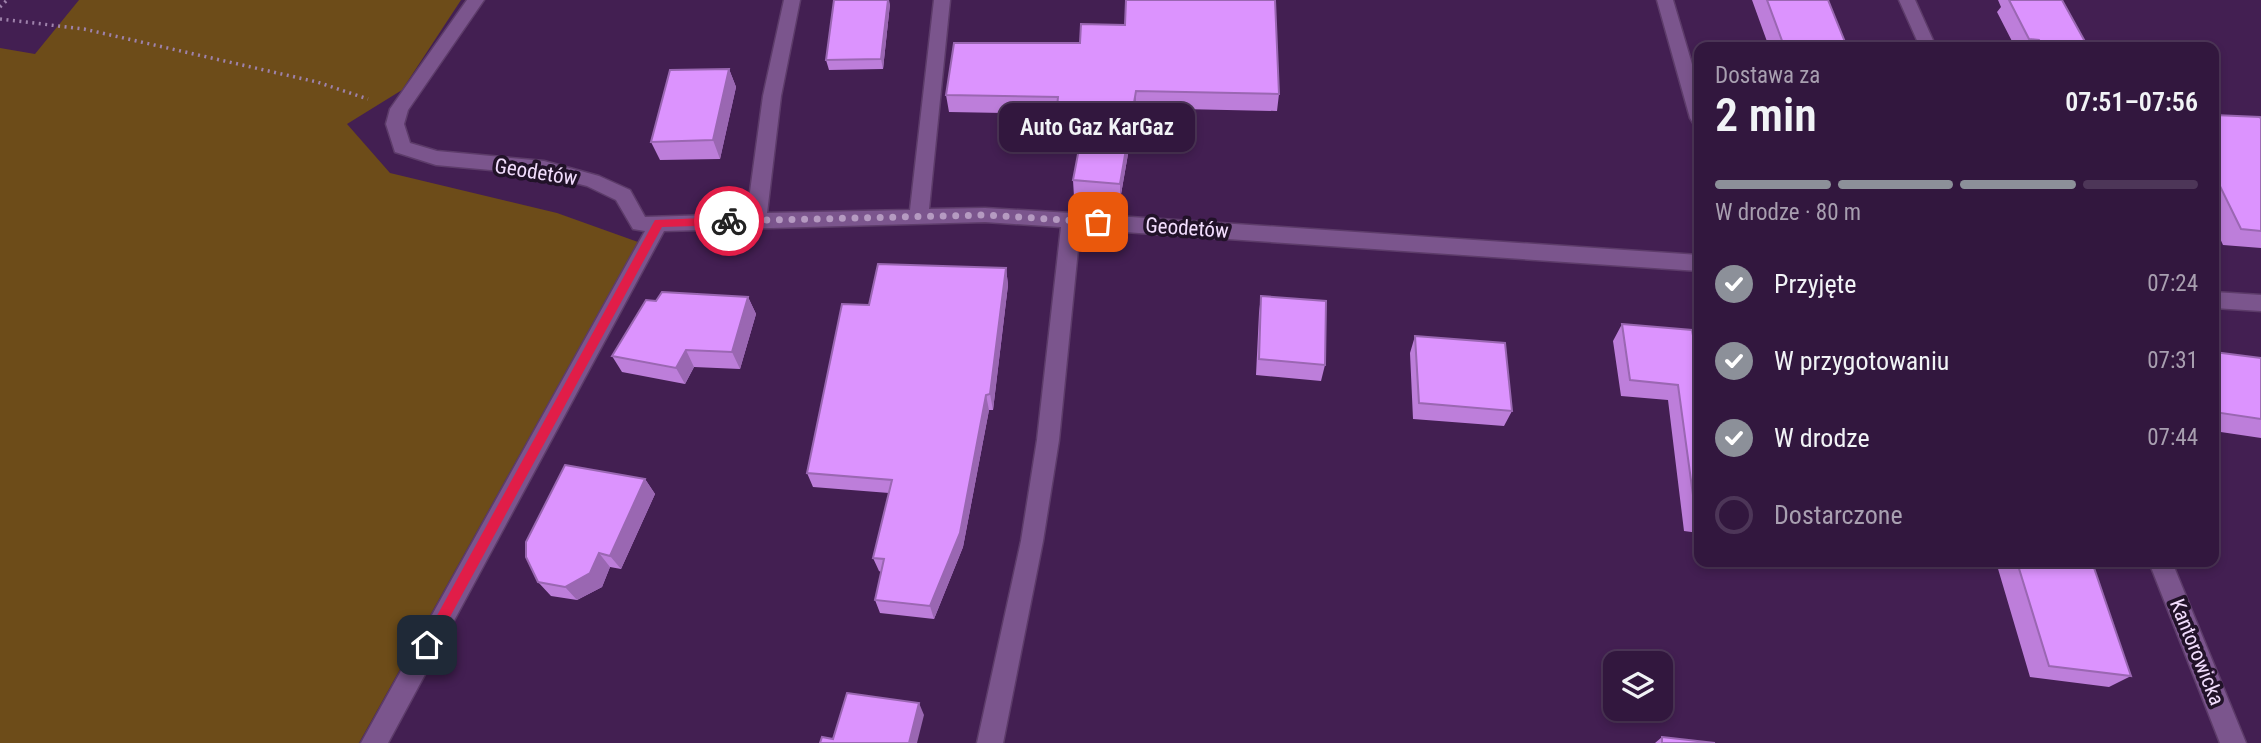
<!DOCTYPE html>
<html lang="pl">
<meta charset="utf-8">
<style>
body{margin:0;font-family:"Roboto Condensed",sans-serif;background:#3a2045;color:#f1f3f6;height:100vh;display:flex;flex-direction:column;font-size:26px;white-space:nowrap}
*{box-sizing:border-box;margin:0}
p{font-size:23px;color:#a89fb0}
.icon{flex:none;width:38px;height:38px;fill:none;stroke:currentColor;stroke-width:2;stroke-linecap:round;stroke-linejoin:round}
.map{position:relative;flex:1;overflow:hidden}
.panel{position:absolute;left:1694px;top:42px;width:525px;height:525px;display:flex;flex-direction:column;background:#32173e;border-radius:14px;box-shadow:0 4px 10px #0003,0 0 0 2px #4d3658}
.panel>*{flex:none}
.controls{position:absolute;left:1603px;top:651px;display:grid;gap:14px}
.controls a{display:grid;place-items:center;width:70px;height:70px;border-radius:14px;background:#32173e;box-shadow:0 4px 10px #0003,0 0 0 2px #4d3658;font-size:35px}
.pin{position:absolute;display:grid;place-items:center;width:60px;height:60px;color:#fff;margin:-30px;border-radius:14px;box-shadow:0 4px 10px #0006}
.courier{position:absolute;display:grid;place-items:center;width:70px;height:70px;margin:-35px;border:5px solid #e11d48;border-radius:50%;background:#fff;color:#222;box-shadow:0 2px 9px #0007}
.bubble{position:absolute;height:49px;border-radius:14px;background:#32173e;box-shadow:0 4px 10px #0003,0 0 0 2px #4d3658;font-size:23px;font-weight:600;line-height:49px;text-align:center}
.head em{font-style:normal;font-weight:600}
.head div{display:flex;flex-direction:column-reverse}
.head{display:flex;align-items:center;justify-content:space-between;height:119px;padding:0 21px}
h1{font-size:46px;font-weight:600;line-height:52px}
.bar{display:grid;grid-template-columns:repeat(4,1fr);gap:10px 7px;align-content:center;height:84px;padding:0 21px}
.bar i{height:9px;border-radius:5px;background:#4d3658}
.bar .current{background:#8c9099}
.bar p{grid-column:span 4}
ol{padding:0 21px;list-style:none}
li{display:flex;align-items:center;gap:21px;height:77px}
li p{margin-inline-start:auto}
li .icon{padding:7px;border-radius:50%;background:#8c9099;color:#fff;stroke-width:4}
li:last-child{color:#a89fb0}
li i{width:38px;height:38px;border:4px solid #4d3658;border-radius:50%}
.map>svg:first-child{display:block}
.green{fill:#6d4c19}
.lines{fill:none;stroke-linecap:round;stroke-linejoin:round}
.minor-casing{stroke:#5d3c6a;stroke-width:3}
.path{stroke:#9e82ab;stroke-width:3.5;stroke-dasharray:2 4.5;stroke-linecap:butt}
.minor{fill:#7b558d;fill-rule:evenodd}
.wall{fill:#bd7eda}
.shaded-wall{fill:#9a67b2}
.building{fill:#dc93fe;stroke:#9a67b2;stroke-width:2}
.route{fill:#e11d48}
.done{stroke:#b59ac1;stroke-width:7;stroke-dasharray:0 12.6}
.labels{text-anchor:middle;stroke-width:7;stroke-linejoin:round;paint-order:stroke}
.street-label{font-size:21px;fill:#f2ddfd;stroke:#211228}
</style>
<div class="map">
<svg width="2261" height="743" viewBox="0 0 2261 743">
<rect width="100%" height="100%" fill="#431f52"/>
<!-- green -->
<path class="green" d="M 79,0 L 461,0 L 402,90 L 347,124 L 390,173 L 557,213 L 638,242 L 359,743 L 0,743 L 0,48 L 35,54 Z"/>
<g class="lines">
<defs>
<path id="minor" d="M 467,0 L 484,0 L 408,110 L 404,124 L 410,143 L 437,151 L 544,161 L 599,176 L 630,190 L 645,217 L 747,214 L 763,96 L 784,0 L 800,0 L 781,96 L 767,213 L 910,210 L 934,0 L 950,0 L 929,209 L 985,208 L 1071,213 L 1699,255 L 1699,271 L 1080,229 L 1059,440 L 1043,541 L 1003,743 L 977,743 L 1021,541 L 1037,440 L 1061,227 L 985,222 L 664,231 L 388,743 L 361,743 L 645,231 L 633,229 L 616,200 L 587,186 L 544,175 L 436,165 L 395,152 L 386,124 L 390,109 Z
M 1657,0 L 1673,0 L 1699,88 L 1699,124 L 1693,123 L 1690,118 Z
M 1899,0 L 1915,0 L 1936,47 L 1920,47 Z
M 2214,292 L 2261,295 L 2261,311 L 2214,308 Z
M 2149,562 L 2172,562 L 2246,743 L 2220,743 Z"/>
</defs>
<!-- minor casing -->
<use href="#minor" class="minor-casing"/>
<!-- path -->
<path class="path" d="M 0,7 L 7,0
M 0,19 L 84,29 L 317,82 L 368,99"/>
<!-- minor -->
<use href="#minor" class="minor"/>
</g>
<!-- wall -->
<path class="wall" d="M 1752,0 L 1828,0 L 1847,47 L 1769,47 Z
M 1998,0 L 2062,0 L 2088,47 L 2015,47 L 1997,12 L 2001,7 Z
M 890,4 L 883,69 L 829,70 L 826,60 Z
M 954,43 L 1279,94 L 1277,111 L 1136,108 L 1120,200 L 1074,197 L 1073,180 L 1080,145 L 1056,144 L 1055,128 L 1056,114 L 949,112 L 946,95 Z
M 729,69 L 736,87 L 720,159 L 660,160 L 651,142 Z
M 2214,115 L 2261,119 L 2261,248 L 2223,245 L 2214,225 Z
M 1006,268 L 1008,285 L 993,410 L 989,410 L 963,547 L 934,619 L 880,613 L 875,600 L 881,572 L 879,571 L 873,558 L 889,493 L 813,487 L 807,473 L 869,305 Z
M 1261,296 L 1325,365 L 1321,381 L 1256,375 L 1259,313 Z
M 748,297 L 756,314 L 740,369 L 694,367 L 685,384 L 622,372 L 612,356 L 656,301 Z
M 1622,324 L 1699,368 L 1699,533 L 1684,531 L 1668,400 L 1621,396 L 1613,341 Z
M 1415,336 L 1512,411 L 1504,426 L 1413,419 L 1410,353 Z
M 2214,352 L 2261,358 L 2261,438 L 2214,431 Z
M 645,479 L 655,494 L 621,569 L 610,567 L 602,587 L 577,600 L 551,596 L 538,582 Z
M 1996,562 L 2092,562 L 2131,676 L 2109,687 L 2030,677 Z
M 1662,737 L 1715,743 L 1655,743 Z"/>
<!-- shaded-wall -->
<path class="shaded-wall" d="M 888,0 L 889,0 L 890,4 L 883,69 L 881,59 Z
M 729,69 L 736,87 L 720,159 L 713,140 Z
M 1136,91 L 1136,108 L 1120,200 L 1120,184 Z
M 1006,268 L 1008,285 L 993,410 L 990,394 Z
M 748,297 L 756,314 L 740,369 L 732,352 Z
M 686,350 L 694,367 L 685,384 L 676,368 Z
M 986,395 L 989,410 L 963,547 L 934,619 L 930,606 Z
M 645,479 L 655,494 L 621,569 L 610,556 Z
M 599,553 L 610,567 L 602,587 L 577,600 L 565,587 Z
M 919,703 L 924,715 L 917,743 L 909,743 Z"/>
<!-- building -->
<path class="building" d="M 834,0 L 888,0 L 881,59 L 826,60 Z
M 1126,0 L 1275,0 L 1279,94 L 1136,91 L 1120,184 L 1073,180 L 1083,128 L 1055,128 L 1058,97 L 946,95 L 954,43 L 1080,43 L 1081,24 L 1125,25 Z
M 1767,0 L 1828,0 L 1847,47 L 1784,46 Z
M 2009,0 L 2062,0 L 2088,47 L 2043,47 L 2039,40 L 2029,39 Z
M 729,69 L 713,140 L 651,142 L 670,70 Z
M 2214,115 L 2260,117 L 2261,119 L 2261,231 L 2241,229 L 2214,174 Z
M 878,264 L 1006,268 L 990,394 L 986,395 L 960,533 L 930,606 L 875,600 L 884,559 L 873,558 L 892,480 L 807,473 L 842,304 L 869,305 Z
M 662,292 L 748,297 L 732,352 L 686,350 L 676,368 L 612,356 L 646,300 L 656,301 Z
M 1261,296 L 1326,301 L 1325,365 L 1259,359 Z
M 1622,324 L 1692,330 L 1699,368 L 1699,518 L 1696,517 L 1678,385 L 1630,380 Z
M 1415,336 L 1505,343 L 1512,411 L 1419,403 Z
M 2214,352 L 2261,358 L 2261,419 L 2214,412 Z
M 565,465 L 645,479 L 610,556 L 599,553 L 590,573 L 565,587 L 538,582 L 526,557 L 526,542 Z
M 2017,562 L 2092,562 L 2131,676 L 2049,666 Z
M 847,693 L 919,703 L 909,743 L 820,743 L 822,737 L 833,739 Z
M 1662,737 L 1715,743 L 1662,743 Z"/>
<!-- route -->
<path class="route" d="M 729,217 L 734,221 L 729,225 L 662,227 L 432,650 L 423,650 L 423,641 L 655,220 Z"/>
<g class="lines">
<!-- done -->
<path class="done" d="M 729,221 L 985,215 L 1098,222"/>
</g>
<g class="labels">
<!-- street labels -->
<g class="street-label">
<text transform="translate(536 172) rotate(9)" y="7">Geodetów</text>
<text transform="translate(1187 228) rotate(4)" y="7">Geodetów</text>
<text transform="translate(2197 652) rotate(68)" y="7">Kantorowicka</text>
</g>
</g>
</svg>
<div class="controls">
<a><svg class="icon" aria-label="layers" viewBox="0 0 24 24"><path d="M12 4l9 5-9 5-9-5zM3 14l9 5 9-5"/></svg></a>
</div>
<div class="pin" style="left:1098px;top:222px;background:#ea580c"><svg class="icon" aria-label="bag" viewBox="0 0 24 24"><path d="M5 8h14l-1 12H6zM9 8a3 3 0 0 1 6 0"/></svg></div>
<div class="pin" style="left:427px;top:645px;background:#1f2937"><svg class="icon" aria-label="home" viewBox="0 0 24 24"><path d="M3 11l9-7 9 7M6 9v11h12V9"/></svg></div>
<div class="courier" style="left:729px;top:221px"><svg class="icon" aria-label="bike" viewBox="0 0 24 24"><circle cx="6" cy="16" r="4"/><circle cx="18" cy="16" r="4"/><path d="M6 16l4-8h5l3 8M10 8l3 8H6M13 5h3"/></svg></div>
<div class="bubble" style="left:999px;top:103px;width:196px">Auto Gaz KarGaz</div>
<section class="panel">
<div class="head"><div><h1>2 min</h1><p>Dostawa za</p></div><em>07:51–07:56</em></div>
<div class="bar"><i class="current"></i><i class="current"></i><i class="current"></i><i></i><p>W drodze · 80 m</p></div>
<ol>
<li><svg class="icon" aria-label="check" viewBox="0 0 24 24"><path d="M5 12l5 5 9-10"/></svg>Przyjęte<p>07:24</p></li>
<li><svg class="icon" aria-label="check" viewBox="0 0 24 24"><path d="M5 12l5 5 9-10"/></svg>W przygotowaniu<p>07:31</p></li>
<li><svg class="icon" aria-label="check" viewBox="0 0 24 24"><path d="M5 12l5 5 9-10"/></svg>W drodze<p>07:44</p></li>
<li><i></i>Dostarczone</li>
</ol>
</section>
</div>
